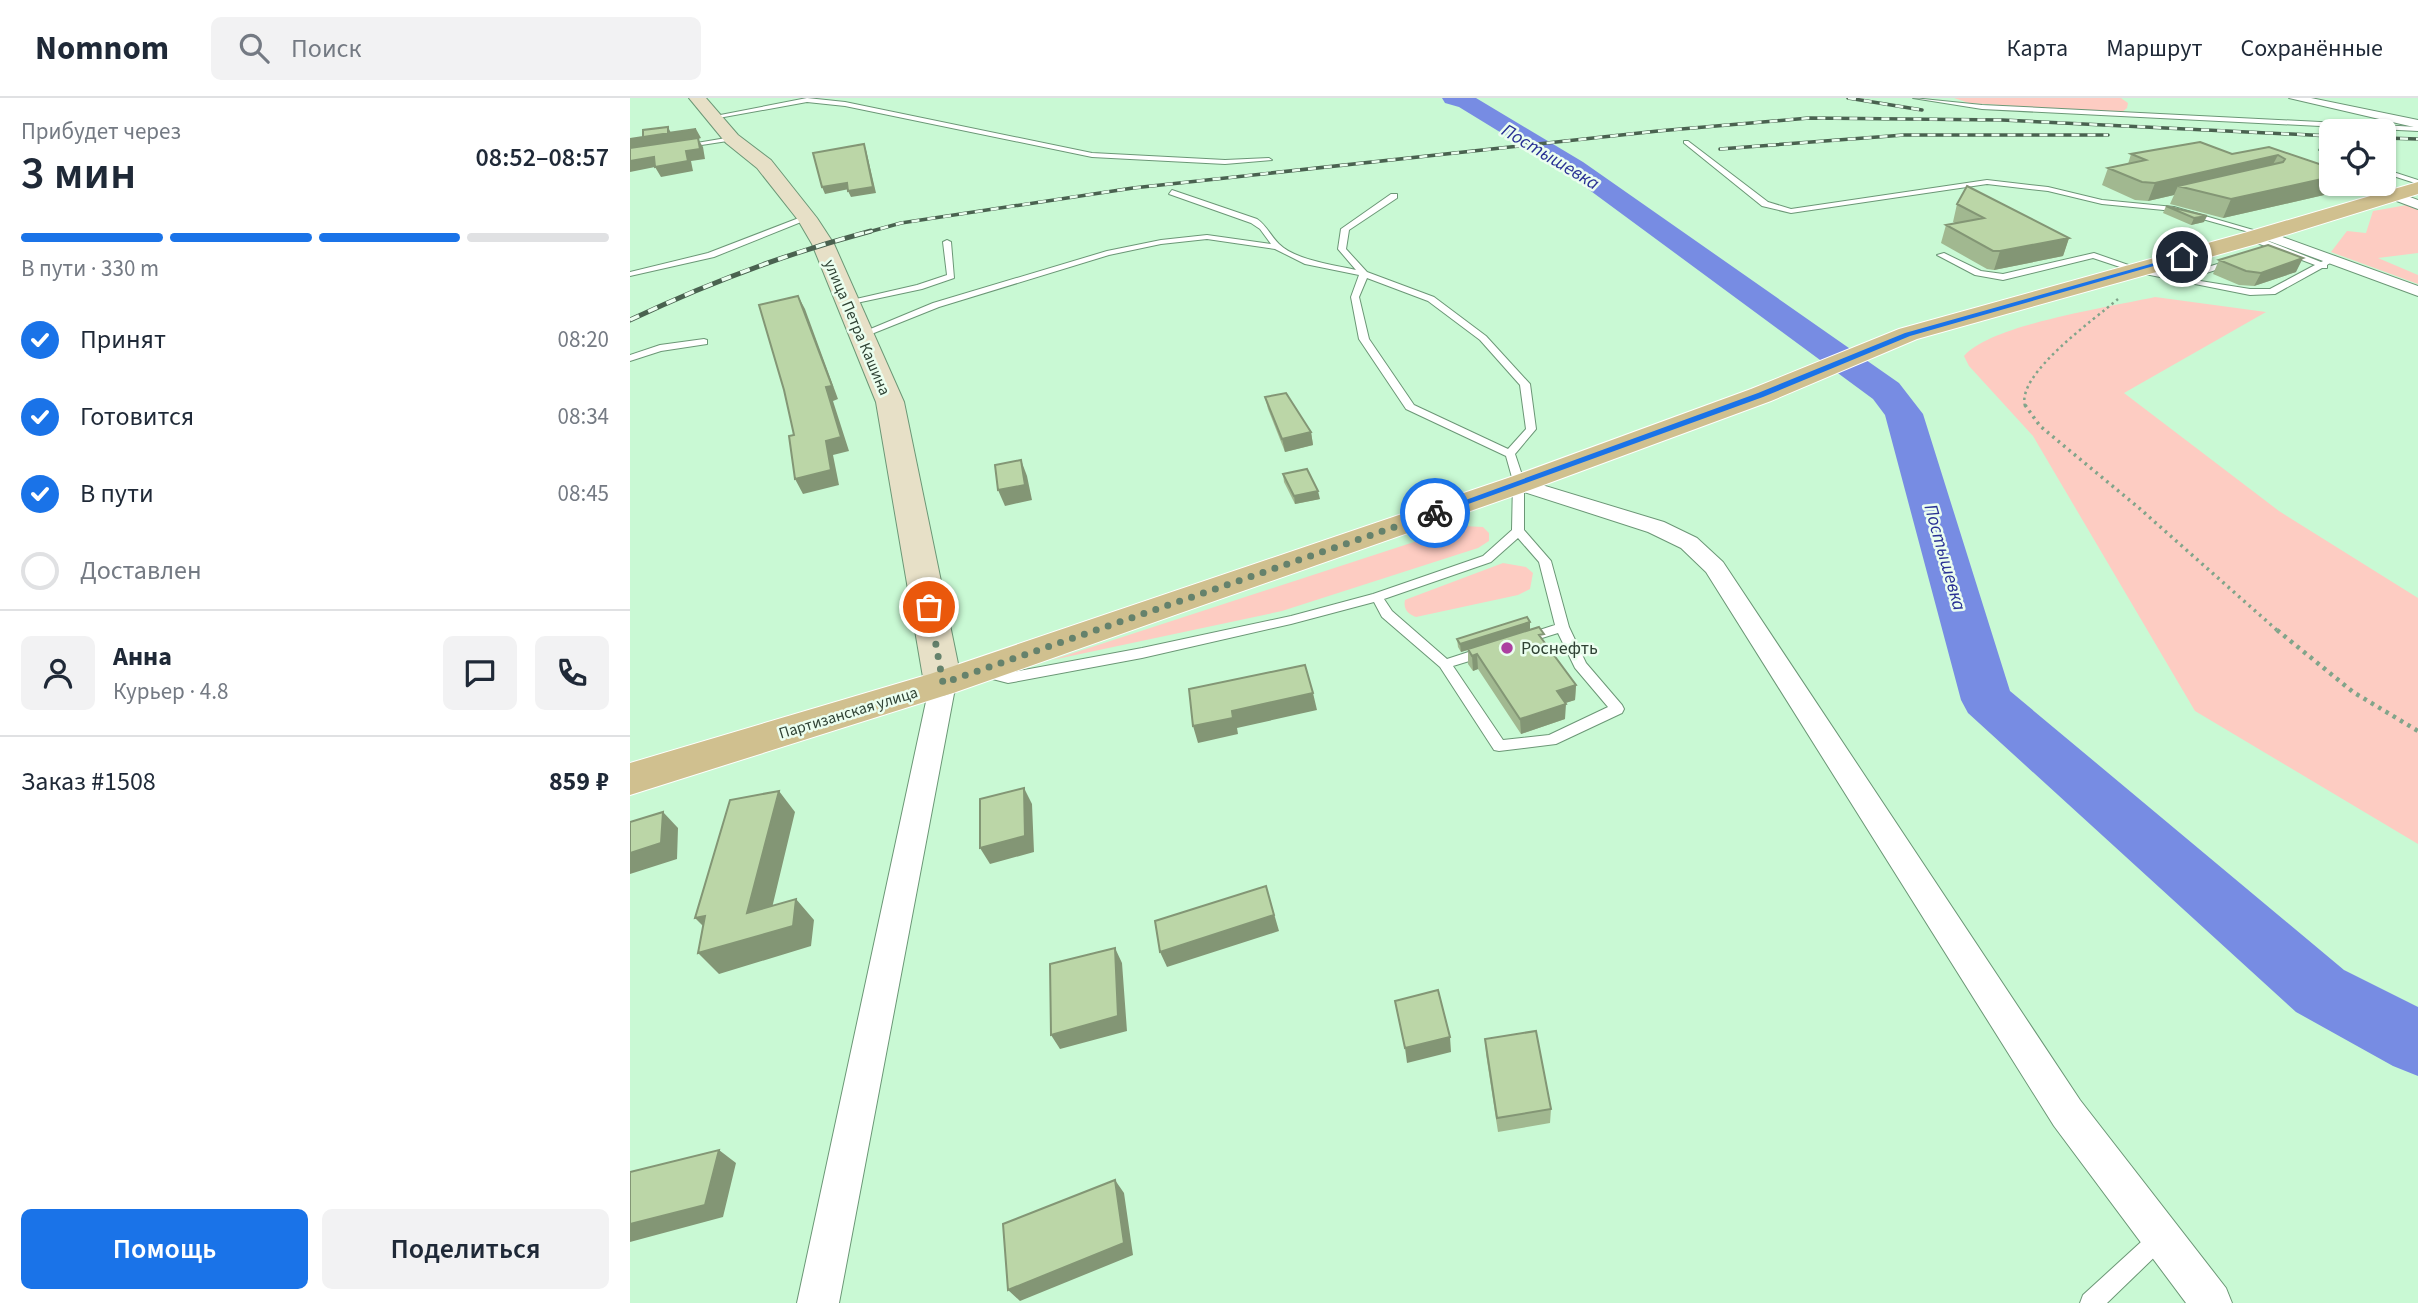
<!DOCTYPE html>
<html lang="ru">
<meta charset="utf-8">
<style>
body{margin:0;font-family:"Source Sans 3",sans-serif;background:#f2f2f3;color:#1f2937;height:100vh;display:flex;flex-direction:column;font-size:26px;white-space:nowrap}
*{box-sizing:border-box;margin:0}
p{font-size:23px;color:#747a83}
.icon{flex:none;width:38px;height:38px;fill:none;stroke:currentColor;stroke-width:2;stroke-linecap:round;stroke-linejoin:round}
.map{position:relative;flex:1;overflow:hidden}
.sheet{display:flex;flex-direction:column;background:#fff;width:630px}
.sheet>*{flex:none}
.controls{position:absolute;left:1689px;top:21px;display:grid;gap:14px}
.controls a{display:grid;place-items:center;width:77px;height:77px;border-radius:10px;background:#fff;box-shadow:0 2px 5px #0004;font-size:35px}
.pin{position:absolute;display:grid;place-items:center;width:60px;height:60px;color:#fff;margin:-30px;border:4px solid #fff;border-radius:50%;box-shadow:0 2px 7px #0007}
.courier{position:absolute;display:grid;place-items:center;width:70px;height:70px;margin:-35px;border:5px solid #1a73e8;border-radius:50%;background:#fff;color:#222;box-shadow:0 2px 9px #0007}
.head em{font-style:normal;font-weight:600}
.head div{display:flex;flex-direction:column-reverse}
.head{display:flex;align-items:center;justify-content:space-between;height:119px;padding:0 21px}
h1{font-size:46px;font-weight:600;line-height:52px}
.bar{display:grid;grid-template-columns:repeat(4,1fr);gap:10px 7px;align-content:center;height:84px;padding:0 21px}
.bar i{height:9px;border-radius:5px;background:#e0e1e3}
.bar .selected{background:#1a73e8}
.bar p{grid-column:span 4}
.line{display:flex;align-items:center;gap:18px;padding:0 21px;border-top:2px solid #e0e1e3}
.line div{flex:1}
.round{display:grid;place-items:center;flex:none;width:74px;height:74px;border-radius:10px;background:#f2f2f3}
ol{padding:0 21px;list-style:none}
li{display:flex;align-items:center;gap:21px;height:77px}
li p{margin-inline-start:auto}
li .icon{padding:7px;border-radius:50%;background:#1a73e8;color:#fff;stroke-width:4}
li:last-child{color:#747a83}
li i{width:38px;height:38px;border:4px solid #e0e1e3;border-radius:50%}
.cta{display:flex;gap:14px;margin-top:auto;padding:14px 21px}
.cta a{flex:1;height:80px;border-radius:10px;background:#1a73e8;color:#fff;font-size:28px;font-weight:600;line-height:80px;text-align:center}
.cta a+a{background:#f2f2f3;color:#1f2937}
header{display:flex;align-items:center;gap:42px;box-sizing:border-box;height:98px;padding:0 35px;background:#fff;border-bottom:2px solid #e0e1e3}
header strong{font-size:33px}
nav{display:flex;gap:38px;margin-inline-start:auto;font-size:24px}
.search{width:490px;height:63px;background:#f2f2f3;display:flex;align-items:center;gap:18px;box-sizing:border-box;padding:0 24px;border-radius:10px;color:#747a83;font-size:26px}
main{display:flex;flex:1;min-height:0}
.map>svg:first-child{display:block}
.green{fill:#fdccc2}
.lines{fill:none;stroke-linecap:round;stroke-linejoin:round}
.river{fill:#778ce3;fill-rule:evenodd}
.lane-casing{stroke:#6b9776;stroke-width:2}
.street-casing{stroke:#6b9776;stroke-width:2}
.secondary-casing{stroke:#6b9776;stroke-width:2}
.primary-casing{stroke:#fff;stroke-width:2}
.path-far2{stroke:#81a48a;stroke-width:2.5;stroke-dasharray:2.5 3.5;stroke-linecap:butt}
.path-far1{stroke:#81a48a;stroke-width:3.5;stroke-dasharray:2.5 4.5;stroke-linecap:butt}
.path{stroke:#81a48a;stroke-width:4.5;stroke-dasharray:3.5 5;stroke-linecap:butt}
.lane{fill:#fff;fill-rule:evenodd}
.street{fill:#fff;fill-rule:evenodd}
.secondary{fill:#e7e0c7;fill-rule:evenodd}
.primary{fill:#d0c08f;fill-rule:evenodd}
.rail-far1-casing{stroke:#4a6250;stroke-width:3.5}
.rail-casing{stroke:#4a6250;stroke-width:5}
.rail-far1{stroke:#ebfeef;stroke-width:2.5;stroke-dasharray:8;stroke-linecap:butt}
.rail{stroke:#ebfeef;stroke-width:3.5;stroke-dasharray:10;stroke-linecap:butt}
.wall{fill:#a1b890}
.shaded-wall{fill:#839675}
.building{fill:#bbd6a7;stroke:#839675;stroke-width:2}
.route{fill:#1a73e8}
.done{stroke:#65826c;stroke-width:7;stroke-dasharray:0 12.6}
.poi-dot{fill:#ac40a0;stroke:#ebfeef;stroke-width:2.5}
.labels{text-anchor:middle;stroke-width:5;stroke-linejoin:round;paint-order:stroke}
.far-street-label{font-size:16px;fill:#2f4234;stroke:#ebfeef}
.poi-label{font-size:18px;fill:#2f4234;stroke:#ebfeef;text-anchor:start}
.water-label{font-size:19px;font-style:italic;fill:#283194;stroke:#ebfeef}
</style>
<header>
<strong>Nomnom</strong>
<div class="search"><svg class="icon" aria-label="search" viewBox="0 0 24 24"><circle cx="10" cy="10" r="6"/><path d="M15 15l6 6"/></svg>Поиск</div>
<nav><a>Карта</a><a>Маршрут</a><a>Сохранённые</a></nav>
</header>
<main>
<section class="sheet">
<div class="head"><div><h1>3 мин</h1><p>Прибудет через</p></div><em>08:52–08:57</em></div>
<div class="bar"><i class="selected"></i><i class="selected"></i><i class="selected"></i><i></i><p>В пути · 330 m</p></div>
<ol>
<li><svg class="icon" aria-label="check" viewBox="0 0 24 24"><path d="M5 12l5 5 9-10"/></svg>Принят<p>08:20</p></li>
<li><svg class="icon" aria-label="check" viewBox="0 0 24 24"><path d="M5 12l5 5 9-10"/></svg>Готовится<p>08:34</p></li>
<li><svg class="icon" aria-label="check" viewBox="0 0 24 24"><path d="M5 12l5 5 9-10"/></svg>В пути<p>08:45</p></li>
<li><i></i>Доставлен</li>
</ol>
<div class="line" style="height:126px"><a class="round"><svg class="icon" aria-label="person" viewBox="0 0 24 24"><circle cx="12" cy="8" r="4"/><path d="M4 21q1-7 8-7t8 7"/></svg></a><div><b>Анна</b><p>Курьер · 4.8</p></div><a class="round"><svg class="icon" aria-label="chat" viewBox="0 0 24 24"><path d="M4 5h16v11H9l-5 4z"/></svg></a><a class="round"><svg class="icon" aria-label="phone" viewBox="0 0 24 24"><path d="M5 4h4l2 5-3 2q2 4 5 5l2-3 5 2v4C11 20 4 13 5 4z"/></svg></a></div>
<div class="line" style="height:91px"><div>Заказ #1508</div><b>859 ₽</b></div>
<div class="cta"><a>Помощь</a><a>Поделиться</a></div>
</section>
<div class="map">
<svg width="1788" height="1205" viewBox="0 0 1788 1205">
<rect width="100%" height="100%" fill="#c9f9d4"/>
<!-- green -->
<path class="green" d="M 1324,0 L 1491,0 L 1498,5 L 1497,10 L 1491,15 L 1339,5 Z
M 1777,107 L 1788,111 L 1788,155 L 1748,160 L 1788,177 L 1788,186 L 1701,154 L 1717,133 L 1736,135 L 1743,113 Z
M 1525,199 L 1636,214 L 1494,295 L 1649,413 L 1788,500 L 1788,746 L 1565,613 L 1403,338 L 1339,268 L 1334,258 C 1362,226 1481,209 1525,199 Z
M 833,428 L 853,429 L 859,435 L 859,443 L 848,450 L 652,513 L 422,562 Z
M 873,465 L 896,469 L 903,475 L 900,491 L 888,497 L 786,519 C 778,516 773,511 775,502 L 780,500 Z"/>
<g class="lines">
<!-- river -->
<path class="river" d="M 812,0 L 846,0 L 953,64 L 1269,285 L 1293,316 L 1380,593 L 1714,872 L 1788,909 L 1788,978 L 1763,968 L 1666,914 L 1338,615 L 1331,602 L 1255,317 L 1243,301 L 935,74 L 829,9 L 815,5 Z"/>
<defs>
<path id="lane" d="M 177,0 L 215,4 L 462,55 L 595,62 L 639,60 L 642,62 L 595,66 L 462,59 L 215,8 L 177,4 L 83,21 L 80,19 Z
M 1283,0 L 1352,7 L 1788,29 L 1788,33 L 1352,11 Z
M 102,39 L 104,42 L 52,50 L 49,48 Z
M 1054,43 L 1058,43 L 1138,104 L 1161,111 L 1357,82 L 1418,89 L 1472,102 L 1544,109 L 1637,136 L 1633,138 L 1544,113 L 1472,106 L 1418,93 L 1357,86 L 1161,115 L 1132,108 L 1054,45 Z
M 1691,49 L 1701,52 L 1701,56 L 1689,52 Z
M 1754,71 L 1788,82 L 1788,86 L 1754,75 Z
M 542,92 L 627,121 C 637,128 640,137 649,146 C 665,162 704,167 726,172 L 708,151 L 711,131 L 761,96 L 767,96 L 767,100 L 719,132 L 716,151 L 737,174 L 804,199 L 856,238 L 900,286 L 906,331 L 885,356 L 894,383 L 894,432 L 921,463 L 939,529 L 956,565 L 992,607 L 994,611 L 992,615 L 926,646 L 869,653 L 864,652 L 810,569 L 752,519 L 744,504 L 661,526 L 512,560 L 378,585 L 347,577 L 345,574 L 352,569 L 378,575 L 512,550 L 661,518 L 743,496 L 853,458 L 882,432 L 883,383 L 876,358 L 776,311 L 729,241 L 721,199 L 729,177 L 675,166 L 645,151 L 577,141 L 531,146 L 479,157 L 309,209 L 234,239 L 226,237 L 303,205 L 477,153 L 531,142 L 577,137 L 641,146 L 630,131 L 621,125 L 539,96 ZM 737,180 L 798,203 L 850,242 L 890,287 L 896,331 L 878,351 L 784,307 L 739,241 L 729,199 ZM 888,440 L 909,464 L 925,527 L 891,538 L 889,541 L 896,545 L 928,535 L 945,570 L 978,609 L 919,637 L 873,642 L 823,568 L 859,557 L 861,554 L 859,551 L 854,549 L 817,561 L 762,513 L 754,501 L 861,464 Z
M 174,118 L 181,120 L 84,159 L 0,178 L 0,174 L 78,155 Z
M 1619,138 L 1625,138 L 1691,164 L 1704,158 L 1708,160 L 1697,167 L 1697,170 L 1692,170 L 1645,196 L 1620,197 L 1505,174 L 1463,160 L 1373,182 L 1345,177 L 1307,157 L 1314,155 L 1351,173 L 1373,176 L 1464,155 L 1507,170 L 1548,178 L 1604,161 L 1608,163 L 1607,165 L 1558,181 L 1620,191 L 1640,191 L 1685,167 L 1619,142 Z
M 317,142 L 321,144 L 324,180 L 292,191 L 217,207 L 213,204 L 287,187 L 317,177 L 313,144 Z
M 74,241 L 77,242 L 77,246 L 31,253 L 0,263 L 0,257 L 30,247 Z
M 1530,1129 L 1537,1133 L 1541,1140 L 1537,1147 L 1477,1205 L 1450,1205 L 1453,1197 L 1523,1133 Z"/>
<path id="street" d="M 1659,0 L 1681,0 L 1788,22 L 1788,30 Z
M 1761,92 L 1788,102 L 1788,111 L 1756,99 L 1754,96 Z
M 1633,132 L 1788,188 L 1788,198 L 1628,139 L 1626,136 Z
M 889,380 L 1034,424 L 1067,440 L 1093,464 L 1450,1002 L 1596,1190 L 1602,1205 L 1556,1205 L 1424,1028 L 1076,474 L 1051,450 L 1018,434 L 882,390 L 879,386 L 882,382 Z
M 313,576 L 322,579 L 326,585 L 209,1205 L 167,1205 L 300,585 L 304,579 Z"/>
<path id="secondary" d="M 59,0 L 76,0 L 108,37 L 141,62 L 187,120 L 204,146 L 274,304 L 332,585 L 326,594 L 313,598 L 300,594 L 294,585 L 246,304 L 182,146 L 168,122 L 127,70 L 96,45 Z"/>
<path id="primary" d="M 1788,84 L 1788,96 L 1630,145 L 1287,241 L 1141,303 L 900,392 L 326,594 L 0,697 L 0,665 L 300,576 L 878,380 L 1121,291 L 1269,231 L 1614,135 Z"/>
</defs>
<!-- lane casing -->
<use href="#lane" class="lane-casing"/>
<!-- street casing -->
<use href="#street" class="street-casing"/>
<!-- secondary casing -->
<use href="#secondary" class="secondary-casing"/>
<!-- primary casing -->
<use href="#primary" class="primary-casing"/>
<!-- path-far2 -->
<path class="path-far2" d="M 1395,308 C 1386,276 1465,221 1488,201"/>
<!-- path-far1 -->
<path class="path-far1" d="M 1395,307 L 1410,328 L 1509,410 L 1649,534"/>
<!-- path -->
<path class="path" d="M 1647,532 L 1723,594 L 1788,633"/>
<!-- lane -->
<use href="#lane" class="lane"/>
<!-- street -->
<use href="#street" class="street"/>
<!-- secondary -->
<use href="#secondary" class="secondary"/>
<!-- primary -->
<use href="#primary" class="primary"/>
<defs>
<path id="rail-far1" d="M 1218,0 L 1292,12
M 1754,40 L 1788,41
M 1090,51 L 1274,37 L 1478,37
M 235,135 L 271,125 L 503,90 L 1028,33 L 1179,20 L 1372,22 L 1701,38"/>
<path id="rail" d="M 0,222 C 78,185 158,155 241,133"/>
</defs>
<!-- rail-far1 casing -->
<use href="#rail-far1" class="rail-far1-casing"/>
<!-- rail casing -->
<use href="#rail" class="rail-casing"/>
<!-- rail-far1 -->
<use href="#rail-far1" class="rail-far1"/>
<!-- rail -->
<use href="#rail" class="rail"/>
</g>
<!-- wall -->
<path class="wall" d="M 1639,49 L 1707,94 L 1593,120 L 1540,106 L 1544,97 L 1518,103 L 1505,102 L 1472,87 L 1478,70 L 1498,66 L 1501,56 L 1602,56 Z
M 1327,106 L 1439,140 L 1433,158 L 1364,172 L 1357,171 L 1311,145 L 1316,127 L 1325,125 L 1323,124 Z
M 1536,108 L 1574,124 L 1561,127 L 1533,115 Z
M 1589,162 L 1666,174 L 1624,188 L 1609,187 L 1583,176 Z
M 635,299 L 681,334 L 683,347 L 655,354 L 638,311 Z
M 653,376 L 690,401 L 665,406 L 654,384 Z
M 900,531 L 914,544 L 946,587 L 945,602 L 935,605 L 935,621 L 891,636 L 848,571 L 843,573 L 838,566 L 838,552 L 831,554 L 828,549 L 827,541 Z
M 855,941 L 921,1011 L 920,1025 L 868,1034 L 856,956 Z"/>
<!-- shaded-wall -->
<path class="shaded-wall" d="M 38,29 L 41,35 L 66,31 L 71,40 L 68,41 L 73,49 L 75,61 L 61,63 L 63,73 L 31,79 L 25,69 L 0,74 L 0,63 L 24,59 L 58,63 L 0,51 L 0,41 L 38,35 Z
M 234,46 L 236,52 L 246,95 L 221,99 L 218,93 Z
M 1648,57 L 1639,74 L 1548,88 L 1544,97 L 1518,103 L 1525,85 Z
M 1701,79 L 1701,86 L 1711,86 L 1707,94 L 1593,120 L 1601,101 Z
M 217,85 L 219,91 L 195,96 L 192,89 Z
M 1577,118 L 1574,124 L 1561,127 L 1564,120 Z
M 1439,140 L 1433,158 L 1364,172 L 1370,153 Z
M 1673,160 L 1666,174 L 1624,188 L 1631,175 Z
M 168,198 L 175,211 L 208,301 L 203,303 L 219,353 L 203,357 L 209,387 L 173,396 L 165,381 L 196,343 L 196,289 Z
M 681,334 L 683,347 L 655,354 L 652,341 Z
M 391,362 L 397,378 L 402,402 L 375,408 L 368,392 Z
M 688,393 L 690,401 L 665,406 L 664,398 Z
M 900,524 L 900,532 L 831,554 L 830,546 Z
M 847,556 L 848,571 L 843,573 L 842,558 Z
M 946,587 L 945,602 L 926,608 L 927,593 Z
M 683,595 L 687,612 L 607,630 L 608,636 L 568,645 L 563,628 L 602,613 Z
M 936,606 L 935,621 L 891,636 L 890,621 Z
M 394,690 L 402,706 L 404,754 L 360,766 L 350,750 Z
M 149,693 L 165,714 L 136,835 L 166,801 L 184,822 L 181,848 L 89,876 L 68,855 L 117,815 Z
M 33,714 L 48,730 L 47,761 L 0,776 L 0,755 Z
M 636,788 L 649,833 L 537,869 L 530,854 Z
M 75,818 L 86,841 L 65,820 Z
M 485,850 L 492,865 L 497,933 L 430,951 L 421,937 Z
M 820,939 L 821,954 L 777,965 L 775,950 Z
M 89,1052 L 106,1065 L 93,1119 L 0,1144 L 0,1126 Z
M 485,1082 L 494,1095 L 503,1157 L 390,1203 L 378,1192 Z"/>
<!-- building -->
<path class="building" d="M 38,29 L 38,35 L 66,31 L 0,41 L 13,39 L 13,32 Z
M 68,40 L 70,51 L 56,53 L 58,63 L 25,69 L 24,59 L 0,63 L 0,50 Z
M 1570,44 L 1602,56 L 1639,49 L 1701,70 L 1701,79 L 1601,101 L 1548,88 L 1653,64 L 1655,61 L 1648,57 L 1525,85 L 1512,84 L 1478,70 L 1516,62 L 1501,56 Z
M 234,46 L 243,89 L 218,93 L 217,85 L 192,89 L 183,55 Z
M 1337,88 L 1439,140 L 1370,153 L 1363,153 L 1316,127 L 1354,120 L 1327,106 Z
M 1536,108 L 1577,118 L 1564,120 Z
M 1638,147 L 1673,160 L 1631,175 L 1616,173 L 1589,162 Z
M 168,198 L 202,288 L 196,289 L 211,339 L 196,343 L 201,372 L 165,381 L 159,338 L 164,337 L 154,292 L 129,207 Z
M 656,295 L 681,334 L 652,341 L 635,299 Z
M 391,362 L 395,387 L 368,392 L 365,367 Z
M 677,371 L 688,393 L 664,398 L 653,376 Z
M 897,519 L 900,524 L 830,546 L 827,541 Z
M 909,529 L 914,536 L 909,537 L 946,587 L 927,593 L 936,606 L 890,621 L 847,556 L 842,558 L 838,551 Z
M 675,567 L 683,595 L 602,613 L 603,620 L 563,628 L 559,591 Z
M 394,690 L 395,738 L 350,750 L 350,701 Z
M 149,693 L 117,815 L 166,801 L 163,828 L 68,855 L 75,818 L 65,820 L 100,702 Z
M 33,714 L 31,745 L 0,755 L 0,724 Z
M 636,788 L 644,817 L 530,854 L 525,823 Z
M 485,850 L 488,918 L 421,937 L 420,866 Z
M 808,892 L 820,939 L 775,950 L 765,903 Z
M 906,933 L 921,1011 L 867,1020 L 855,941 Z
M 89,1052 L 75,1107 L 0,1126 L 0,1074 Z
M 485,1082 L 494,1145 L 378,1192 L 373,1126 Z"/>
<!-- route -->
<path class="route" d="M 1549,158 L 1555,159 L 1280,238 L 1133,299 L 808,417 L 800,415 L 1128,295 L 1275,235 Z"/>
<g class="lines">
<!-- done -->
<path class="done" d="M 299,509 L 313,585 L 805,415"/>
</g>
<!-- markers -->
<circle class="poi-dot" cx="877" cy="550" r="7"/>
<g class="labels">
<!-- far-street labels -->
<g class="far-street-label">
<text transform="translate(228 229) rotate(67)" y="6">улица Петра Кашина</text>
<text transform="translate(218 614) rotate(-17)" y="6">Партизанская улица</text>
</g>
<!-- poi labels -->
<g class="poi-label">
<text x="891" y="556">Роснефть</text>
</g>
<!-- water labels -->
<g class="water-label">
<text transform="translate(921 58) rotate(31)" y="7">Постышевка</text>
<text transform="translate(1316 459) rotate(74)" y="7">Постышевка</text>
</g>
</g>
</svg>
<div class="controls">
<a><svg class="icon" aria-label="locate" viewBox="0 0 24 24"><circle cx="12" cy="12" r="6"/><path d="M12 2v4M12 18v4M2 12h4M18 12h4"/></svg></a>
</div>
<div class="pin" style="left:299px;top:509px;background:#ea580c"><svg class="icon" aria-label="bag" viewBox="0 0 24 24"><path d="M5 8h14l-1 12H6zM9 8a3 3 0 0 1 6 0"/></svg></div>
<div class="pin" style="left:1552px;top:159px;background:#1f2937"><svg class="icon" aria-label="home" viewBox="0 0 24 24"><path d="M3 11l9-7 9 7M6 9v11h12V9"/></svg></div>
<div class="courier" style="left:805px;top:415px"><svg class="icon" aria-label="bike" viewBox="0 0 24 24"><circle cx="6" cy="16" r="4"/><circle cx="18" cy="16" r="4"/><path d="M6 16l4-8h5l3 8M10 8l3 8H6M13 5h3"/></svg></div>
</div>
</main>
